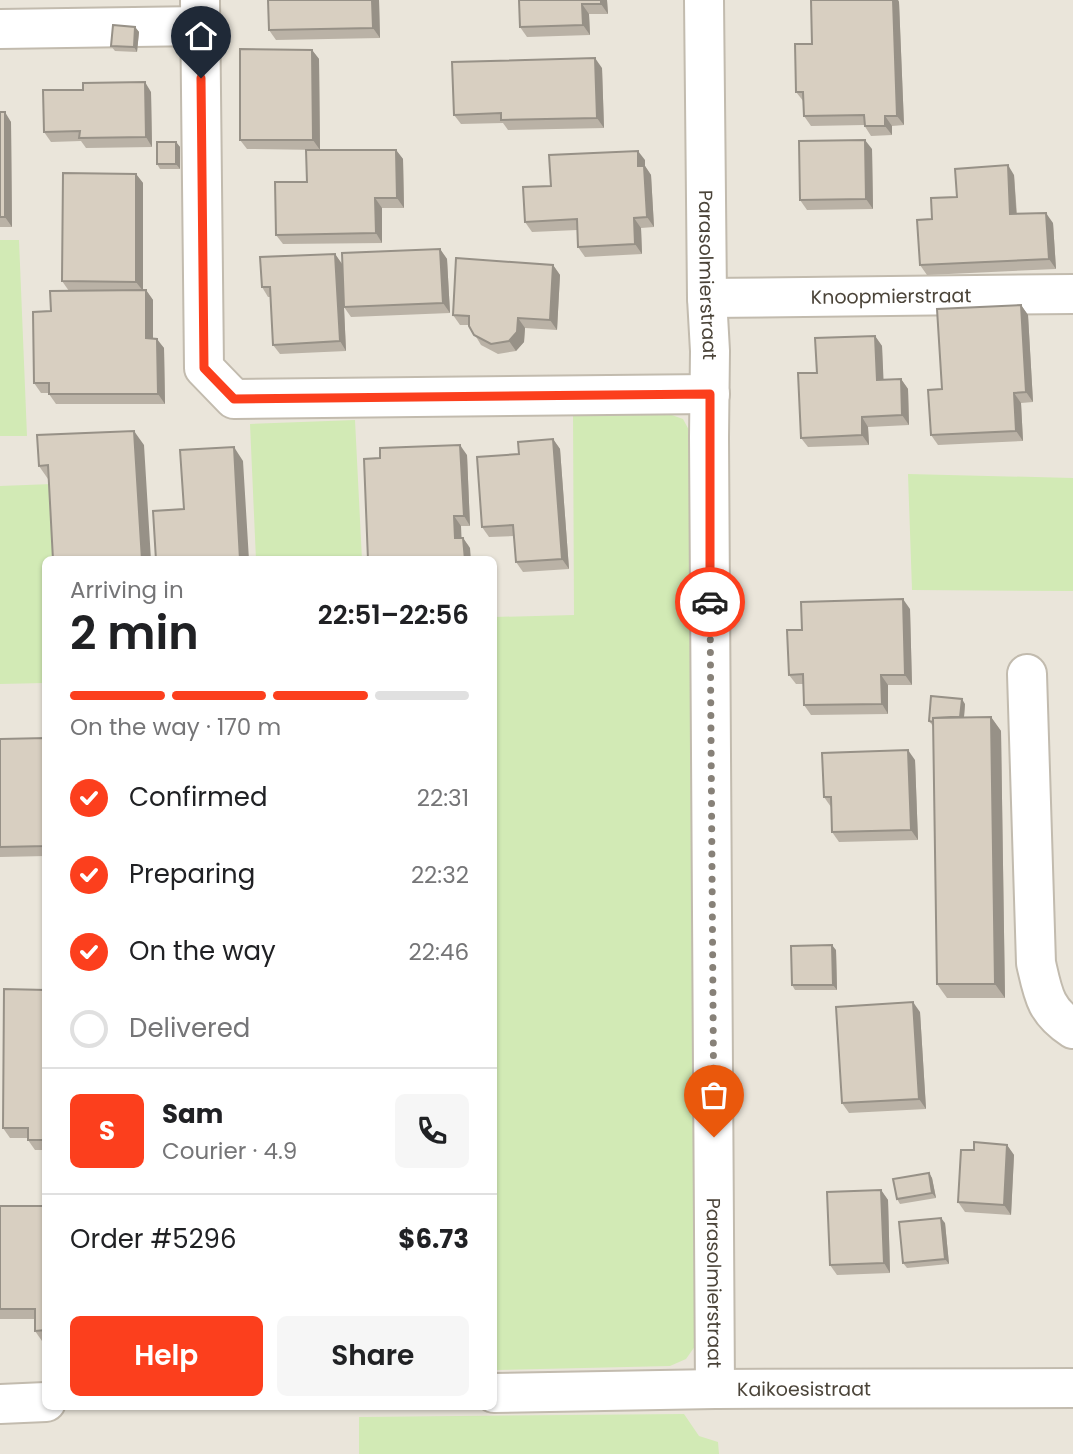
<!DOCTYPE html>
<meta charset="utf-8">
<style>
body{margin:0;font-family:Poppins,sans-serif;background:#f6f6f6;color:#202124;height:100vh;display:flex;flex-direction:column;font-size:26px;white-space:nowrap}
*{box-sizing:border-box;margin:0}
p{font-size:23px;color:#757577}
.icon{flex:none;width:38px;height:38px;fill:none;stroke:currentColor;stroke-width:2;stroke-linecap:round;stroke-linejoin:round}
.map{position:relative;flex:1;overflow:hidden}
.sheet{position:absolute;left:42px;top:556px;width:455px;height:854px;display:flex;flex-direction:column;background:#fff;border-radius:10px;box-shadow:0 2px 5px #0004}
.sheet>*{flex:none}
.pin{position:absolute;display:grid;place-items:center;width:60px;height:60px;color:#fff;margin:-72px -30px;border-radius:50% 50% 50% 0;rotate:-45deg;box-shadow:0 0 7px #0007}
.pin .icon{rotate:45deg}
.courier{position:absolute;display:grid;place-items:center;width:70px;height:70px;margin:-35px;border:5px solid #fc3f1d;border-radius:50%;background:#fff;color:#222;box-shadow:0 2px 9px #0007}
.summary em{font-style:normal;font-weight:600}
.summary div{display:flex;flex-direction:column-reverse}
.summary{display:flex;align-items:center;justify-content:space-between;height:119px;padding:0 28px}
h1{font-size:46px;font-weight:600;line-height:52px}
.bar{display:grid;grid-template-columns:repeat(4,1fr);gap:10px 7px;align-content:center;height:84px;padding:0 28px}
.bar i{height:9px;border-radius:5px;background:#e0e0e0}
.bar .selected{background:#fc3f1d}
.bar p{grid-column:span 4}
.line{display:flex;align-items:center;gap:18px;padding:0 28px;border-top:2px solid #e0e0e0}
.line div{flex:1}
.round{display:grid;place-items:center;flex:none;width:74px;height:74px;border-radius:10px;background:#f6f6f6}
ol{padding:0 28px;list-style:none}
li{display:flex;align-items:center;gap:21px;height:77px}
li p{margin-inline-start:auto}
li .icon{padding:7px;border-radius:50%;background:#fc3f1d;color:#fff;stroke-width:4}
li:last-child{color:#757577}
li i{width:38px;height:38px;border:4px solid #e0e0e0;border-radius:50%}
.cta{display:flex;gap:14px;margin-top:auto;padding:14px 28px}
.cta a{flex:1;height:80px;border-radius:10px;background:#fc3f1d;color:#fff;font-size:28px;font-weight:600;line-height:80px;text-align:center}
.cta a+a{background:#f6f6f6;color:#202124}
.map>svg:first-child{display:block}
.residential{fill:#eae5da;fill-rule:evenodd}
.green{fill:#d2eab5}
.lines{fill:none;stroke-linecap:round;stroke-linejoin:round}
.minor-casing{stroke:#c2bbae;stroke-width:42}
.minor{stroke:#fff;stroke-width:38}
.wall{fill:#bab2a6}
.shaded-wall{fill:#979187}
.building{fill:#d8cfc1;stroke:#979187;stroke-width:2}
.done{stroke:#878178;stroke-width:7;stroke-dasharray:0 12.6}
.route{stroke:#fc3f1d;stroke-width:9}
.labels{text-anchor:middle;stroke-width:5;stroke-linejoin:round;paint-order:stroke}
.street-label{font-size:19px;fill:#4b4439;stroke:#fff}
</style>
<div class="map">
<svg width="1073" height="1454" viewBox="0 0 1073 1454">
<rect width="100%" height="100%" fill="#f6f3ec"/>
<!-- residential -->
<path class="residential" d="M 0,0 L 1073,0 L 1073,1454 L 0,1454 ZM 46,560 L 494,560 L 494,1407 L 46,1407 Z"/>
<!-- green -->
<path class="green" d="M 0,240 L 19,240 L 27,436 L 0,436 Z
M 573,412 L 669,414 L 683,419 L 690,432 L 698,1342 L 686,1359 L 670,1366 L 494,1370 L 494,617 L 574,615 Z
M 355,420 L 362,560 L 256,560 L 250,424 Z
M 908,474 L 1073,478 L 1073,591 L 912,590 Z
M 52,484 L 54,560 L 46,560 L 45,683 L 0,684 L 0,486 Z
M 684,1414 L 699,1436 L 718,1442 L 719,1454 L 359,1454 L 359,1417 Z"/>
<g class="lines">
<defs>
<g id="minor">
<path d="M 200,0 L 204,368 L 234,399 L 710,394"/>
<path id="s1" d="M 704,0 L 707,298 L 710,351 L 709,437 L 715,1389"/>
<path d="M 0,29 L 201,26"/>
<path id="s2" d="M 707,298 L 1073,294"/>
<path d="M 1027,674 L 1036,963 C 1043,994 1045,1011 1073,1029"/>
<path id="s3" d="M 494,1393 L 715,1389 L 1073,1388"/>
<path d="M 0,1404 L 46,1402"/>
</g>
</defs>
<!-- minor casing -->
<use href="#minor" class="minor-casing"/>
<!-- minor -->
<use href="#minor" class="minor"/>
</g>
<!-- wall -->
<path class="wall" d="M 268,0 L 379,0 L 380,38 L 276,40 L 269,30 Z
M 519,0 L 607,0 L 608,14 L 589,14 L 590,35 L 527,37 L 520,27 Z
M 811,0 L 898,0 L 899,2 L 904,125 L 892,126 L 892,135 L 871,136 L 864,125 L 811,126 L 804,116 L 804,102 L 796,92 L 812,44 Z
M 135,27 L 139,32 L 137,52 L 115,51 L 111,46 Z
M 312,50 L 319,59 L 320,150 L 247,149 L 240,140 Z
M 602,68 L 604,128 L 508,130 L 503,123 L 461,124 L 454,115 Z
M 83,90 L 151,92 L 152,147 L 86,148 L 81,141 L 51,142 L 44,132 Z
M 0,112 L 11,122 L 12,227 L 0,227 Z
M 176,142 L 180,147 L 180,169 L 160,169 L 157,164 Z
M 872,149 L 873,209 L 807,210 L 800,200 Z
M 396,150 L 403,159 L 404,208 L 382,208 L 382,243 L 283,244 L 276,235 L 307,182 Z
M 645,160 L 645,166 L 651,175 L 654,227 L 641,228 L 642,254 L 585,257 L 578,247 L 577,230 L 532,232 L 525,222 Z
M 136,174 L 143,183 L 143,290 L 146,290 L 153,300 L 153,338 L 164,348 L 165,404 L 56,404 L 49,394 L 49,393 L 41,393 L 34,383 L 51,311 L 69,291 L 62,281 Z
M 1014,175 L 1017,214 L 1053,223 L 1056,269 L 927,275 L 920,265 L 932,219 L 957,197 Z
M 440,249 L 447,259 L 450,313 L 351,317 L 344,307 Z
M 335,254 L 342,264 L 346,351 L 280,354 L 273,345 L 271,297 L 268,297 L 262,287 Z
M 553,265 L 560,275 L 557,330 L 525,328 L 524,342 L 516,351 L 498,354 L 481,345 L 469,325 L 460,325 L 453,315 Z
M 1021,305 L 1028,315 L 1033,402 L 1021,403 L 1023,441 L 938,445 L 931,435 L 942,389 Z
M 875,336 L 882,346 L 883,380 L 901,379 L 908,389 L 909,425 L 868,427 L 869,445 L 808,447 L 801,438 L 817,373 Z
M 553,439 L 560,449 L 569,569 L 523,572 L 516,562 L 514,536 L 489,537 L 482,527 L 519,454 Z
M 144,445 L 48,479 L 39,466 Z
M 467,455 L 470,526 L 461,526 L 461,538 L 463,538 L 470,548 L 380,458 Z
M 910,609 L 912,685 L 888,685 L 888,714 L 811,715 L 804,705 L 803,684 L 796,684 L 789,675 L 802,630 Z
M 965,704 L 964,717 L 991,717 L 1001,731 L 1005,998 L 947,998 L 937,984 L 933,726 L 929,721 Z
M 46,738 L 46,856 L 0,857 L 0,739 Z
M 915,760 L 918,840 L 839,842 L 832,832 L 831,807 L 824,797 Z
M 836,950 L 837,990 L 795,990 L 792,985 Z
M 46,990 L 46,1150 L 35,1150 L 28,1140 L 28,1138 L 10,1138 L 3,1128 Z
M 920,1012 L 926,1109 L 849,1113 L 842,1103 Z
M 1007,1145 L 1014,1155 L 1011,1215 L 965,1212 L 958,1202 L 974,1150 Z
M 929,1173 L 932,1178 L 936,1198 L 900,1204 L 897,1199 Z
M 881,1190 L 888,1200 L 890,1273 L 837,1275 L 830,1265 Z
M 0,1206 L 46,1206 L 46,1340 L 42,1341 L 35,1331 L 35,1319 L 0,1319 Z
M 945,1223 L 949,1264 L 907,1268 L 903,1263 Z"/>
<!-- shaded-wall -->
<path class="shaded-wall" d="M 372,0 L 379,0 L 380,38 L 373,28 Z
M 601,0 L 607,0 L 608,14 L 601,4 Z
M 893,0 L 898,0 L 899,2 L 904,125 L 897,116 Z
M 582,4 L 589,14 L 590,35 L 583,25 Z
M 135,27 L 139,32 L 137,52 L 134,47 Z
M 312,50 L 319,59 L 320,150 L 313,140 Z
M 595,58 L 602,68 L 604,128 L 597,118 Z
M 145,82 L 151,92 L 152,147 L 146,137 Z
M 5,112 L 11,122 L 12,227 L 5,217 Z
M 885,116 L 892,126 L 892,135 L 885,126 Z
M 865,140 L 872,149 L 873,209 L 866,199 Z
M 176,142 L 180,147 L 180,169 L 176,164 Z
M 396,150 L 403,159 L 404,208 L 397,198 Z
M 638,151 L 645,160 L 645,166 L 651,175 L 654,227 L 647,217 L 638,166 Z
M 1008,165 L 1014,175 L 1017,224 L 1010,214 Z
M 136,174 L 143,183 L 143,291 L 136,282 Z
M 375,198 L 382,208 L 382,243 L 376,233 Z
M 1046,213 L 1053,223 L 1056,269 L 1049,259 Z
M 634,218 L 641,228 L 642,254 L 635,244 Z
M 440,249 L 447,259 L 450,313 L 443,303 Z
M 335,254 L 342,264 L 346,351 L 340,341 Z
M 553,265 L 560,275 L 557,330 L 550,320 Z
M 146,290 L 153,300 L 153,348 L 146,338 Z
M 1021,305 L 1028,315 L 1033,402 L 1026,392 Z
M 518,318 L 525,328 L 524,342 L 516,351 L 509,341 Z
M 875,336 L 882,346 L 884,390 L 877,380 Z
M 157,339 L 164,348 L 165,404 L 158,394 Z
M 901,379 L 908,389 L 909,425 L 902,415 Z
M 1014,393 L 1021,403 L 1023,441 L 1016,431 Z
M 862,417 L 868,427 L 869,445 L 862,435 Z
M 134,431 L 144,445 L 151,560 L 142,560 Z
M 553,439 L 560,449 L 569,569 L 562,559 Z
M 460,445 L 467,455 L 470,526 L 464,516 Z
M 234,447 L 243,461 L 249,560 L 240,560 Z
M 454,516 L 461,526 L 462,548 L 455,538 Z
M 463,538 L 470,548 L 471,560 L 465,560 Z
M 903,599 L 910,609 L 912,685 L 905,675 Z
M 881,675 L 888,685 L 888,714 L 882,704 Z
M 962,699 L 965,704 L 963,729 L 960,724 Z
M 991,717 L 1001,731 L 1005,998 L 995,984 Z
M 908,750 L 915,760 L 918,840 L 911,830 Z
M 832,945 L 836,950 L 837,990 L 833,985 Z
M 913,1002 L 920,1012 L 926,1109 L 919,1099 Z
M 1007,1145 L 1014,1155 L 1011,1215 L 1004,1205 Z
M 929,1173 L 932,1178 L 936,1198 L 932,1193 Z
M 881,1190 L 888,1200 L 890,1273 L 884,1263 Z
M 941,1218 L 945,1223 L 949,1264 L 945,1259 Z"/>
<!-- building -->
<path class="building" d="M 268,0 L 372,0 L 373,28 L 269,30 Z
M 519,0 L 601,0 L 601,4 L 582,4 L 583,25 L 520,27 Z
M 811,0 L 893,0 L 897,116 L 885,116 L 885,126 L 865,126 L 864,115 L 804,116 L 803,92 L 796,92 L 795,44 L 812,44 Z
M 113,25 L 135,27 L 134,47 L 111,46 Z
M 240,49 L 312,50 L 313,140 L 240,140 Z
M 595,58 L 597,118 L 501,120 L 501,113 L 454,115 L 452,62 Z
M 145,82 L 146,137 L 79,138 L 80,131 L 44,132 L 43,90 L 83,90 L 83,83 Z
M 0,112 L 5,112 L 5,217 L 0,217 Z
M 865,140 L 866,199 L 800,200 L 799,141 Z
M 157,142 L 176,142 L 176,164 L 157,164 Z
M 306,150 L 396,150 L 397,198 L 375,198 L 376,233 L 276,235 L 275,182 L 307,182 Z
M 638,151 L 638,166 L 644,166 L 647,217 L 634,218 L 635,244 L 578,247 L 577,219 L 525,222 L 523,187 L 551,186 L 549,155 Z
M 1008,165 L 1010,214 L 1046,213 L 1049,259 L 920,265 L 917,220 L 932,219 L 931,198 L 957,197 L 955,169 Z
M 63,173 L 136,174 L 136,282 L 62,281 Z
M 440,249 L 443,303 L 344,307 L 342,253 Z
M 335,254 L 340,341 L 273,345 L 270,287 L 262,287 L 260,257 Z
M 456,258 L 553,265 L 550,320 L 518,318 L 517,332 L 509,341 L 491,344 L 474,335 L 469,326 L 469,316 L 453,315 Z
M 146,290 L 146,338 L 157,339 L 158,394 L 49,394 L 49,383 L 34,383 L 33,312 L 51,311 L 50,291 Z
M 1021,305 L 1026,392 L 1014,393 L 1016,431 L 931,435 L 928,390 L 942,389 L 937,309 Z
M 875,336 L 877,380 L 901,379 L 902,415 L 862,417 L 862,435 L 801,438 L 798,373 L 817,373 L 815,338 Z
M 134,431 L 142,560 L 53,560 L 48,465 L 39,466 L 37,435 Z
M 553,439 L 562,559 L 516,562 L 513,525 L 482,527 L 477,457 L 519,454 L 518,442 Z
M 460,445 L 464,516 L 454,516 L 455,538 L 463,538 L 465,560 L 368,560 L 364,459 L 380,458 L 380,448 Z
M 234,447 L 240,560 L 156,560 L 153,511 L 184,509 L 180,450 Z
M 903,599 L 905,675 L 881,675 L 882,704 L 804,705 L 803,674 L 789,675 L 787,630 L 802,630 L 801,602 Z
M 931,696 L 962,699 L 960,717 L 933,718 L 933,722 L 929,721 Z
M 991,717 L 995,984 L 937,984 L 933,718 Z
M 46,738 L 46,846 L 0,847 L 0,739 Z
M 908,750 L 911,830 L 832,832 L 831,797 L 824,797 L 822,753 Z
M 832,945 L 833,985 L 792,985 L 791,946 Z
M 4,989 L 46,990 L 46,1140 L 28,1140 L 28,1128 L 3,1128 Z
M 913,1002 L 919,1099 L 842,1103 L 836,1007 Z
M 974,1142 L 1007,1145 L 1004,1205 L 958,1202 L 961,1150 L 974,1150 Z
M 929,1173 L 932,1193 L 897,1199 L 893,1179 Z
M 881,1190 L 884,1263 L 830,1265 L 827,1192 Z
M 0,1206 L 46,1206 L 46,1330 L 35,1331 L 35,1309 L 0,1309 Z
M 941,1218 L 945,1259 L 903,1263 L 899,1222 Z"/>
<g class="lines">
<!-- done -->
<path class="done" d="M 710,602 L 714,1137"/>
<!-- route -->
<path class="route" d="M 201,78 L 204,368 L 234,399 L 710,394 L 710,602"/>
</g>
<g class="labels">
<!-- street labels -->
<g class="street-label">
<text dy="7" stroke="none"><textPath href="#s1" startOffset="275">Parasolmierstraat</textPath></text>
<text dy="7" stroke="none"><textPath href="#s2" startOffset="184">Knoopmierstraat</textPath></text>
<text dy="7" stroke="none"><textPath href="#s1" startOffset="1283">Parasolmierstraat</textPath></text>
<text dy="7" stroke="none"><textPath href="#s3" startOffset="310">Kaikoesistraat</textPath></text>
</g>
</g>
</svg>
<div class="pin" style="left:714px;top:1137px;background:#ea580c"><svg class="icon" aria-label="bag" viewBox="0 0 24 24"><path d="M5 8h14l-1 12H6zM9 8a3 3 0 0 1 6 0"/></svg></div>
<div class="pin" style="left:201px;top:78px;background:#1f2937"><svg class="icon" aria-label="home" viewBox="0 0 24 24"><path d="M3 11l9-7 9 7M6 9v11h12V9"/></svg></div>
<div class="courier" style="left:710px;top:602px"><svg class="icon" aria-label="car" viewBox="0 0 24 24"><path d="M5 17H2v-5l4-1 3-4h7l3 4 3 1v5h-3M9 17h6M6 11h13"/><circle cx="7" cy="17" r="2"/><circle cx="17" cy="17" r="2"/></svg></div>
<section class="sheet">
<div class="summary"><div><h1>2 min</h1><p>Arriving in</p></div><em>22:51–22:56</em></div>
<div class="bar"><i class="selected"></i><i class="selected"></i><i class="selected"></i><i></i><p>On the way · 170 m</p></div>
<ol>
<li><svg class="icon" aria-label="check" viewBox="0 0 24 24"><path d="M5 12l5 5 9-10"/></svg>Confirmed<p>22:31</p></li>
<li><svg class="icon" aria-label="check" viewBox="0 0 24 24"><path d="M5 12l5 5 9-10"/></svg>Preparing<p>22:32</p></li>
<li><svg class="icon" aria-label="check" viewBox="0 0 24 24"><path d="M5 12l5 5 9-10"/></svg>On the way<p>22:46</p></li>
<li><i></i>Delivered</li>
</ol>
<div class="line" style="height:126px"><b class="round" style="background:#fc3f1d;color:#fff">S</b><div><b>Sam</b><p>Courier · 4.9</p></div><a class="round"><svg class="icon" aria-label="phone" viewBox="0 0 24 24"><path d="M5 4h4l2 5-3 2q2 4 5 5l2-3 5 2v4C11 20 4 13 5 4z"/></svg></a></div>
<div class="line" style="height:91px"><div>Order #5296</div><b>$6.73</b></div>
<div class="cta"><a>Help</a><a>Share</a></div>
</section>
</div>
